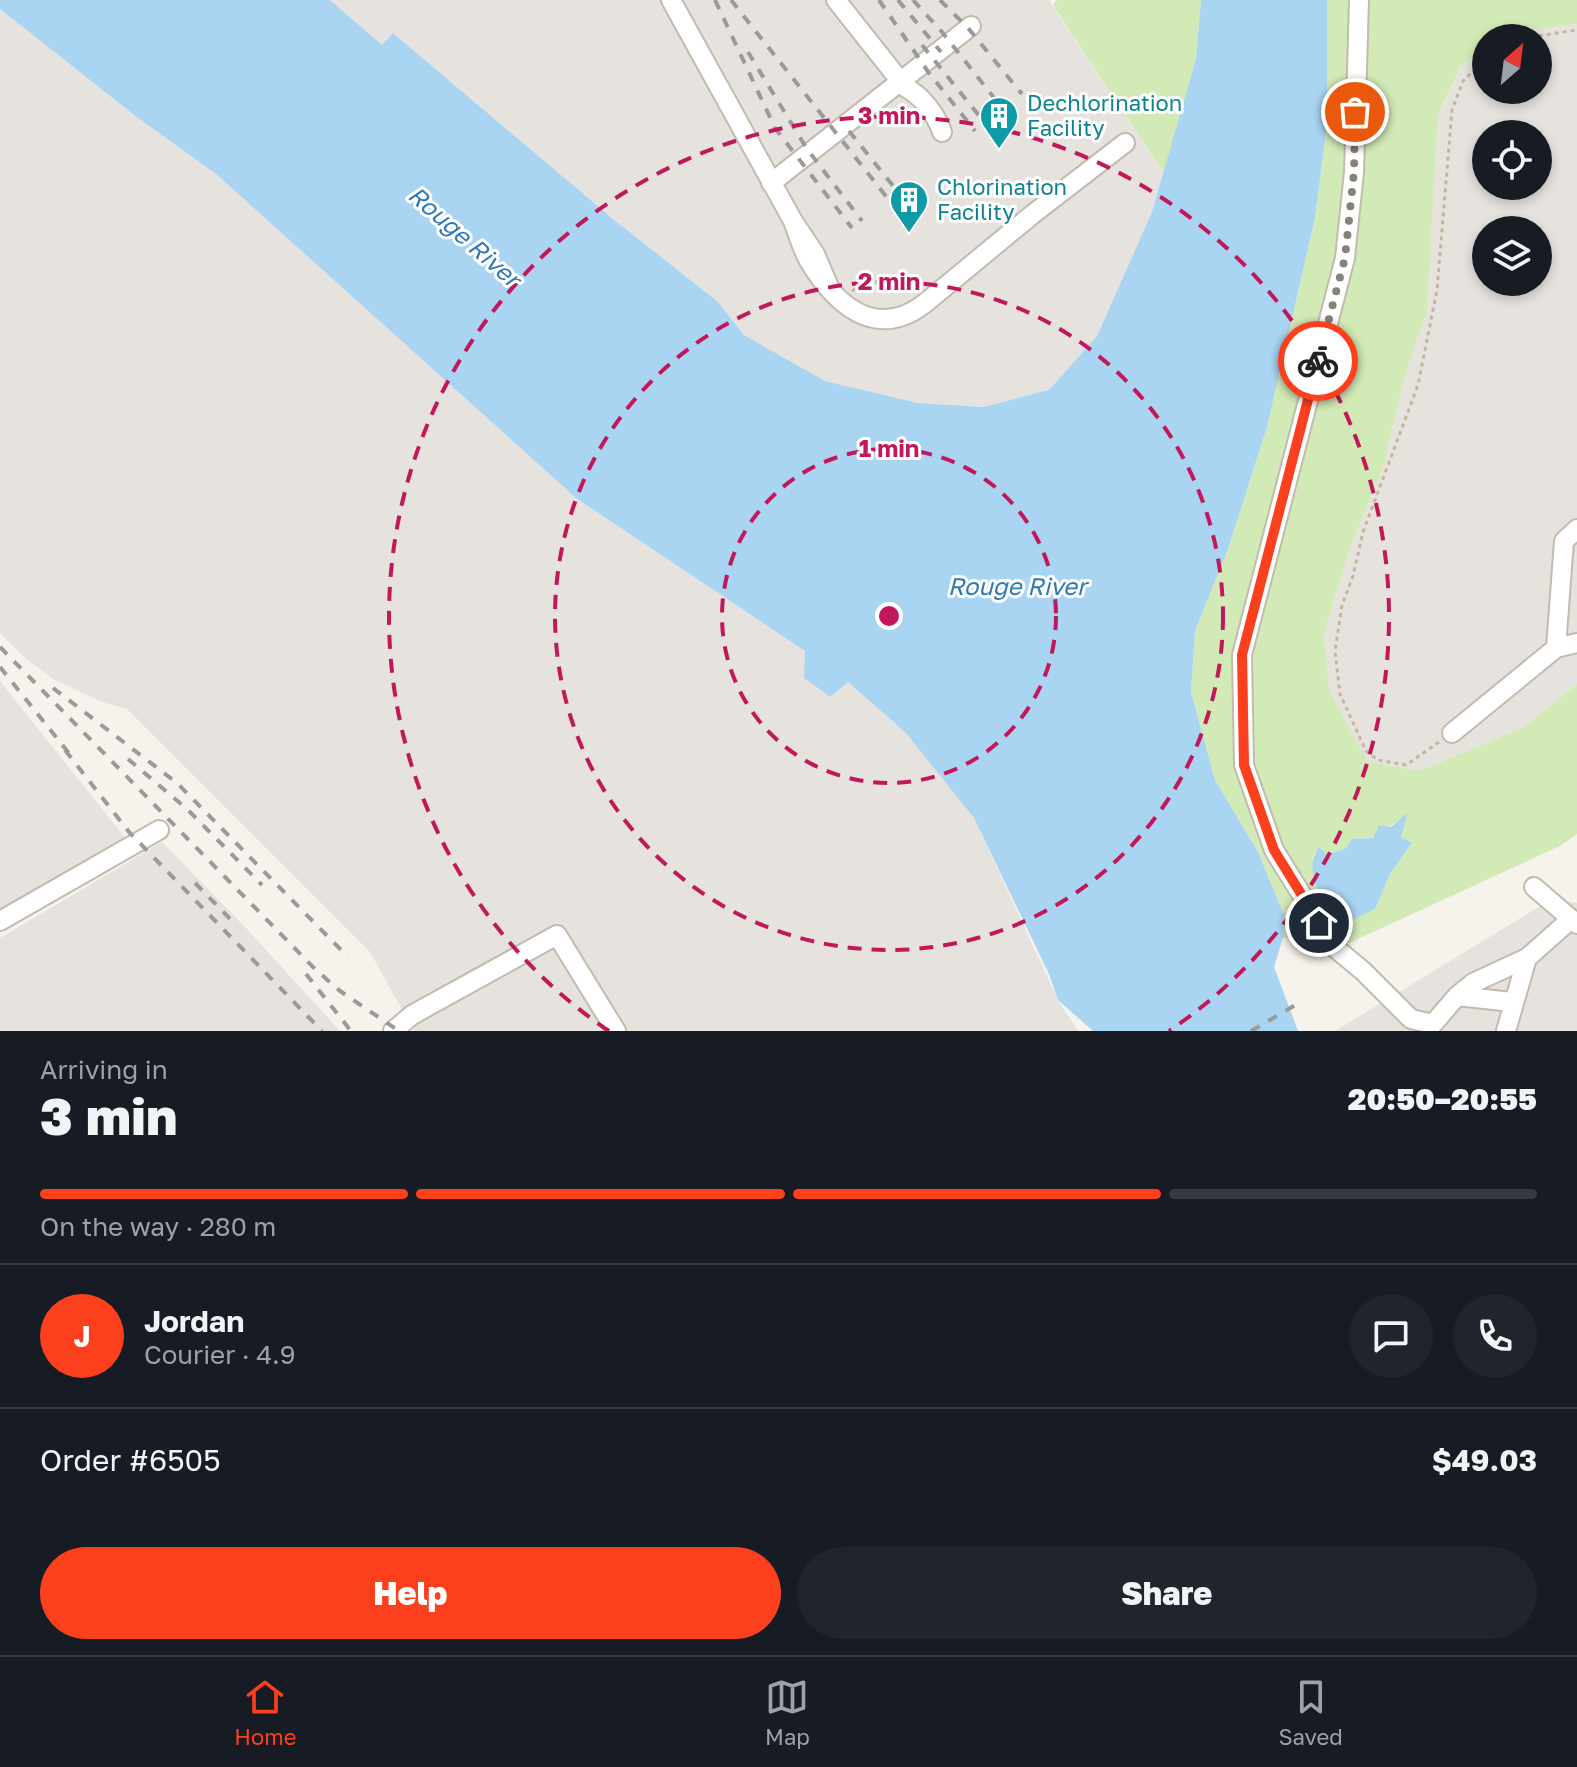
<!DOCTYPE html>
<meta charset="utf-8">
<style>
body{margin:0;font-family:"Golos Text",sans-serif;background:#20242c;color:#f1f3f6;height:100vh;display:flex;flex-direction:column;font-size:30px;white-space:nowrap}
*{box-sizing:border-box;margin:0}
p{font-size:26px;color:#9ea1a6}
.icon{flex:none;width:44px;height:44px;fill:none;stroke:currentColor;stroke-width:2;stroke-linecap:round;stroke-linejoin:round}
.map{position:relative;height:1031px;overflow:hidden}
.drawer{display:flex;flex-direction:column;background:#171b24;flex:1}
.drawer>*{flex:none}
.needle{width:52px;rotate:28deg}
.buttons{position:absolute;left:1472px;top:24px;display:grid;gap:16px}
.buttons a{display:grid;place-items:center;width:80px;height:80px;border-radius:50%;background:#171b24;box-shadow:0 4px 12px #0003;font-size:40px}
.pin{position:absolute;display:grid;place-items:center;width:68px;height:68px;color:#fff;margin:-34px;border:4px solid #fff;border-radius:50%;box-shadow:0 2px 8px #0007}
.courier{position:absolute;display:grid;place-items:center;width:80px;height:80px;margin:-40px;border:6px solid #fc3f1d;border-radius:50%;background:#fff;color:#222;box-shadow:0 2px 10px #0007}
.overview em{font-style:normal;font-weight:800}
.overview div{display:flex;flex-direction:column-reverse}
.overview{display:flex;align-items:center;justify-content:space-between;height:136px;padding:0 40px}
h1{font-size:52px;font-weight:800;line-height:60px}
.bar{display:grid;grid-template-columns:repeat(4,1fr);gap:12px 8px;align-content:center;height:96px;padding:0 40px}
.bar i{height:10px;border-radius:6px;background:#363941}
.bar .current{background:#fc3f1d}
.bar p{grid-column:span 4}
.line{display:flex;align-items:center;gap:20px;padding:0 40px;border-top:2px solid #363941}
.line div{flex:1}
.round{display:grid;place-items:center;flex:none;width:84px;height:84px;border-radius:42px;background:#20242c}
.cta{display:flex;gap:16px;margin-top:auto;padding:16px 40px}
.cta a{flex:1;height:92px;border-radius:48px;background:#fc3f1d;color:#fff;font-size:32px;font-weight:800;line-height:92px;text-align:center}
.cta a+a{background:#20242c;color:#f1f3f6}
.dock{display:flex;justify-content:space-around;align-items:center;height:112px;border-top:2px solid #363941;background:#171b24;font-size:22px;color:#9ea1a6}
.dock a{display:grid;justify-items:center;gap:4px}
.dock .current{color:#fc3f1d}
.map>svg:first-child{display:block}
.industrial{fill:#e6e2dd;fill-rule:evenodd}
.green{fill:#d2eab5;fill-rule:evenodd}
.parking{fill:#e5e3e0}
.water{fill:#a9d4f2}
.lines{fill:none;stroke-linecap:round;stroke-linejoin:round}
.minor-casing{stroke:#c2bbae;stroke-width:22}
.path{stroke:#c4b79f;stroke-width:3;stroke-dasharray:4 4;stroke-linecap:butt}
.minor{stroke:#fff;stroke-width:18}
.rail{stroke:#9a9a9a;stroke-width:4;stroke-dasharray:10 10;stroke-linecap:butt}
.done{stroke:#878178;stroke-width:8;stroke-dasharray:0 14.4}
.route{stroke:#fc3f1d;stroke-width:10}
.ring{fill:none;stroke:#c2185b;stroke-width:4;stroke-dasharray:14 10}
.labels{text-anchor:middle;stroke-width:6;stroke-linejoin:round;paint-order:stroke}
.culture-label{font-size:22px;fill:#0d838f;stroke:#fff;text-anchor:start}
.water-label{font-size:24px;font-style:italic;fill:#2e7ab2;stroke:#fff}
.centre{fill:#c2185b;stroke:#fff;stroke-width:4}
.ring-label{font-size:24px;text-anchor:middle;font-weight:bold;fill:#c2185b;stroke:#fff;stroke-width:6;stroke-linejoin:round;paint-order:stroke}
</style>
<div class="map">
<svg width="1577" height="1031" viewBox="0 0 1577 1031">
<rect width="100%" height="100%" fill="#f6f3ec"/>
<!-- industrial -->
<path class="industrial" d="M 330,0 L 1049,0 L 1164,173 L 1152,212 L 1097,336 L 1049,390 L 983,407 L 918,403 L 825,381 L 744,335 L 717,301 L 612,218 L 393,33 L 382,45 Z
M 0,9 L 138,118 L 216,174 L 576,498 L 806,651 L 804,678 L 829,697 L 848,681 L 905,732 L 974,818 L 1058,1000 L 1078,1031 L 414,1031 L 370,952 L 127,709 L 102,702 L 53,679 L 25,658 L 0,633 Z
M 1577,24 L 1577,684 L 1522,728 L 1419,771 L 1366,761 L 1329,690 L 1324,634 L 1350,548 L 1382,470 L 1405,376 L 1427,310 L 1438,117 L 1461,65 L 1486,51 L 1486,90 L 1538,90 L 1538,38 L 1508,38 L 1518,32 ZM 1486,134 L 1538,134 L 1538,186 L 1486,186 ZM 1486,230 L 1538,230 L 1538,282 L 1486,282 Z
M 0,681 L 127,840 L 0,914 Z
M 162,842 L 245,927 L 340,1031 L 0,1031 L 0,938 Z
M 1552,899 L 1577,903 L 1577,1031 L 1335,1031 Z"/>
<!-- green -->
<path class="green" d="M 1057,0 L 1201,0 L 1196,59 L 1164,173 L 1053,5 Z
M 1327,0 L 1577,0 L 1577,24 L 1518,32 L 1508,38 L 1486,38 L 1486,51 L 1461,65 L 1438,116 L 1427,310 L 1405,376 L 1382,470 L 1350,548 L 1324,634 L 1329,690 L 1367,761 L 1419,771 L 1522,728 L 1577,684 L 1577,834 L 1560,846 L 1349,943 L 1283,938 L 1284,915 L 1258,852 L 1215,780 L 1191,692 L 1195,631 L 1228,549 L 1267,427 L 1315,218 L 1327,124 ZM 1407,814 L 1401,838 L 1412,844 L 1390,874 L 1375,909 L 1316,893 L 1313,857 L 1319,847 L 1327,855 L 1346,848 L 1352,839 L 1373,838 Z"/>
<!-- parking -->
<path class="parking" d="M 1024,201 L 1031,209 L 958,267 L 951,258 Z"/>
<!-- water -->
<path class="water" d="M 0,0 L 330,0 L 382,45 L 393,33 L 613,219 L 717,301 L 744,335 L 825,381 L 918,403 L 983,407 L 1049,390 L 1097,336 L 1152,212 L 1196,59 L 1201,0 L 1327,0 L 1327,124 L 1315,218 L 1267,427 L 1228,549 L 1195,631 L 1191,692 L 1215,780 L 1258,852 L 1284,915 L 1283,938 L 1274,967 L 1298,1031 L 1093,1031 L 1058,1000 L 1049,974 L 974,818 L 905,732 L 848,682 L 830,697 L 804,678 L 805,651 L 576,498 L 216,174 L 138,118 L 0,9 Z
M 1408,812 L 1401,837 L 1412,843 L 1390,874 L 1375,909 L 1349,921 L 1333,918 C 1320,898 1303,870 1319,847 L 1327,855 L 1346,848 L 1352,839 L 1373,838 L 1379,825 L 1391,827 Z"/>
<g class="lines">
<defs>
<path id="minor" d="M 671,0 L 793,221
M 836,0 L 905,87 C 922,96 936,114 942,132
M 1359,0 L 1354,172 L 1345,258 L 1242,655 L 1244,765 L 1274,850 L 1334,947 L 1363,971 L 1411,1019 L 1433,1024 L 1457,996
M 771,183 L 971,26
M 829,287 L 815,254 L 793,221 C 798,234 802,249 809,261 C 835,304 875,341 924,304 L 1033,214 L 1125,143
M 1556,648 L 1564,541 L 1577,529
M 1452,733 L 1556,648 L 1577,643
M 1534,887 L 1577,924
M 0,921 L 159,830
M 1512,1002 L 1457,996 L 1473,983 L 1527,958
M 393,1031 L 412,1015 L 557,935 L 616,1031
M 1506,1031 L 1527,958 L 1570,920"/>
</defs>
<!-- minor casing -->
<use href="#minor" class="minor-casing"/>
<!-- path -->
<path class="path" d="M 1523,38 L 1577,30
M 852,291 L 874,275
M 1439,742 L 1406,765 L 1378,760 L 1366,751 L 1340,694 L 1335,651 L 1342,605 L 1353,576 L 1363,532 L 1418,385 L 1437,290 L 1452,110 L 1463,81 L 1486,58"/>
<!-- minor -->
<use href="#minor" class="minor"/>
<!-- rail -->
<path class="rail" d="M 715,0 L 775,128 L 852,228
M 731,0 L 889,200
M 879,0 L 929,73 L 975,131
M 898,0 L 941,52
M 913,0 L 942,32 L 1003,109
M 940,0 L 968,28 L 1022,94
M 922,45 L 985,123
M 748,52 L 807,149 L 862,221
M 849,131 L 898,192
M 0,647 L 315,969 L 340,991 L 399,1031
M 0,667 L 72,757
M 53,688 L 177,783 L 348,957
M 65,750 L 129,832 L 322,1031
M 128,759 L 187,809 L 262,885
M 195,883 L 237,926
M 306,974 L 351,1031
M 1251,1031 L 1299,1003"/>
</g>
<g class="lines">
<!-- done -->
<path class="done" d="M 1318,361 L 1345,258 L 1354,172 L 1355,112"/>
<!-- route -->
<path class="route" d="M 1318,361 L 1242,655 L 1244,765 L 1274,850 L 1319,923"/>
</g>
<!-- distance rings -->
<g class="ring">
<circle cx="889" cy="616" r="167"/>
<circle cx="889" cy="616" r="334"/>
<path d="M609 1031A500 500 0 1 1 1169 1031"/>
</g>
<!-- icons -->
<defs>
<symbol id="building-pin" viewBox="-11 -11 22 30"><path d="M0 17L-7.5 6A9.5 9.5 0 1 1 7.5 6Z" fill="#0f9aa8" stroke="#fff"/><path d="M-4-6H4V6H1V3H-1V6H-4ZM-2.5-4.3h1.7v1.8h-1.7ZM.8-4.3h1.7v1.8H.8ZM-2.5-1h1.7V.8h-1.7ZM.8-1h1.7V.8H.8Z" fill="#fff"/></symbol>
</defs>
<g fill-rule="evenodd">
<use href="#building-pin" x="977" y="94" width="44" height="60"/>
<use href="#building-pin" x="887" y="178" width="44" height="60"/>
</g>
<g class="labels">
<!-- culture labels -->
<g class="culture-label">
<text x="1027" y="111">Dechlorination<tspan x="1027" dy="25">Facility</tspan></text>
<text x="937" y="195">Chlorination<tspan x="937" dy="25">Facility</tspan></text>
</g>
<!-- water labels -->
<g class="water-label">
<text transform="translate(464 237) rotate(41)" y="8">Rouge River</text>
<text x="1017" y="595">Rouge River</text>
</g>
</g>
<circle cx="889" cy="616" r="12" class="centre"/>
<g class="ring-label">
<text x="889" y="124">3 min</text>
<text x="889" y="290">2 min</text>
<text x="889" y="457">1 min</text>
</g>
</svg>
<div class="buttons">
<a><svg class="needle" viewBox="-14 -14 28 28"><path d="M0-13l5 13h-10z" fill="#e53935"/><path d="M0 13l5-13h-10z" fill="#9ea1a6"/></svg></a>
<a><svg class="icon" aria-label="locate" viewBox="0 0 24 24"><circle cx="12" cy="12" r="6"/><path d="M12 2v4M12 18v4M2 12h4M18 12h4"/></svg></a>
<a><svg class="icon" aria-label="layers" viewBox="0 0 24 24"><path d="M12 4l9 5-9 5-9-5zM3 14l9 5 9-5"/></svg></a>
</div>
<div class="pin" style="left:1355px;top:112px;background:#ea580c"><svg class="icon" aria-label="bag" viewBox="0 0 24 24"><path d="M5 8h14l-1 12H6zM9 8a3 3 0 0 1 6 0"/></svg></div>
<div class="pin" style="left:1319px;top:923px;background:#1f2937"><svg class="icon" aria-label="home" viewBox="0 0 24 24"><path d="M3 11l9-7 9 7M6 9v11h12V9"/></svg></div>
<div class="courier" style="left:1318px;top:361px"><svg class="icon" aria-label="bike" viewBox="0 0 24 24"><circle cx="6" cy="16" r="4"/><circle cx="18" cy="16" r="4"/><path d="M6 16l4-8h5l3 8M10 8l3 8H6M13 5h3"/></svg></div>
</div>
<section class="drawer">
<div class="overview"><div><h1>3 min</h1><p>Arriving in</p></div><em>20:50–20:55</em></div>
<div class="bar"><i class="current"></i><i class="current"></i><i class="current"></i><i></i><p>On the way · 280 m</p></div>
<div class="line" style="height:144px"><b class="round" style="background:#fc3f1d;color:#fff">J</b><div><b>Jordan</b><p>Courier · 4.9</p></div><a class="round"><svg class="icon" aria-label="chat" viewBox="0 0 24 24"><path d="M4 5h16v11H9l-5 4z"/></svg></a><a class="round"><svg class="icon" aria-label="phone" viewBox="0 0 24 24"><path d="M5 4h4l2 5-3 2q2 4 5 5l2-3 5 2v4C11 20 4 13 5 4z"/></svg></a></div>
<div class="line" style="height:104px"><div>Order #6505</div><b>$49.03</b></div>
<div class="cta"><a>Help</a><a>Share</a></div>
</section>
<nav class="dock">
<a class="current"><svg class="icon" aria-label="home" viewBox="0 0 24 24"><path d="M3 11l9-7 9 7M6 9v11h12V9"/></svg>Home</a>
<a><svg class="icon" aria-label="map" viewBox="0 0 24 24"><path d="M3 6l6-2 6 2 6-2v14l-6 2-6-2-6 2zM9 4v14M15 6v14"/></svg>Map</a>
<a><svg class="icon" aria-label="saved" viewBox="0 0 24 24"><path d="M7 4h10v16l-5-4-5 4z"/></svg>Saved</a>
</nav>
